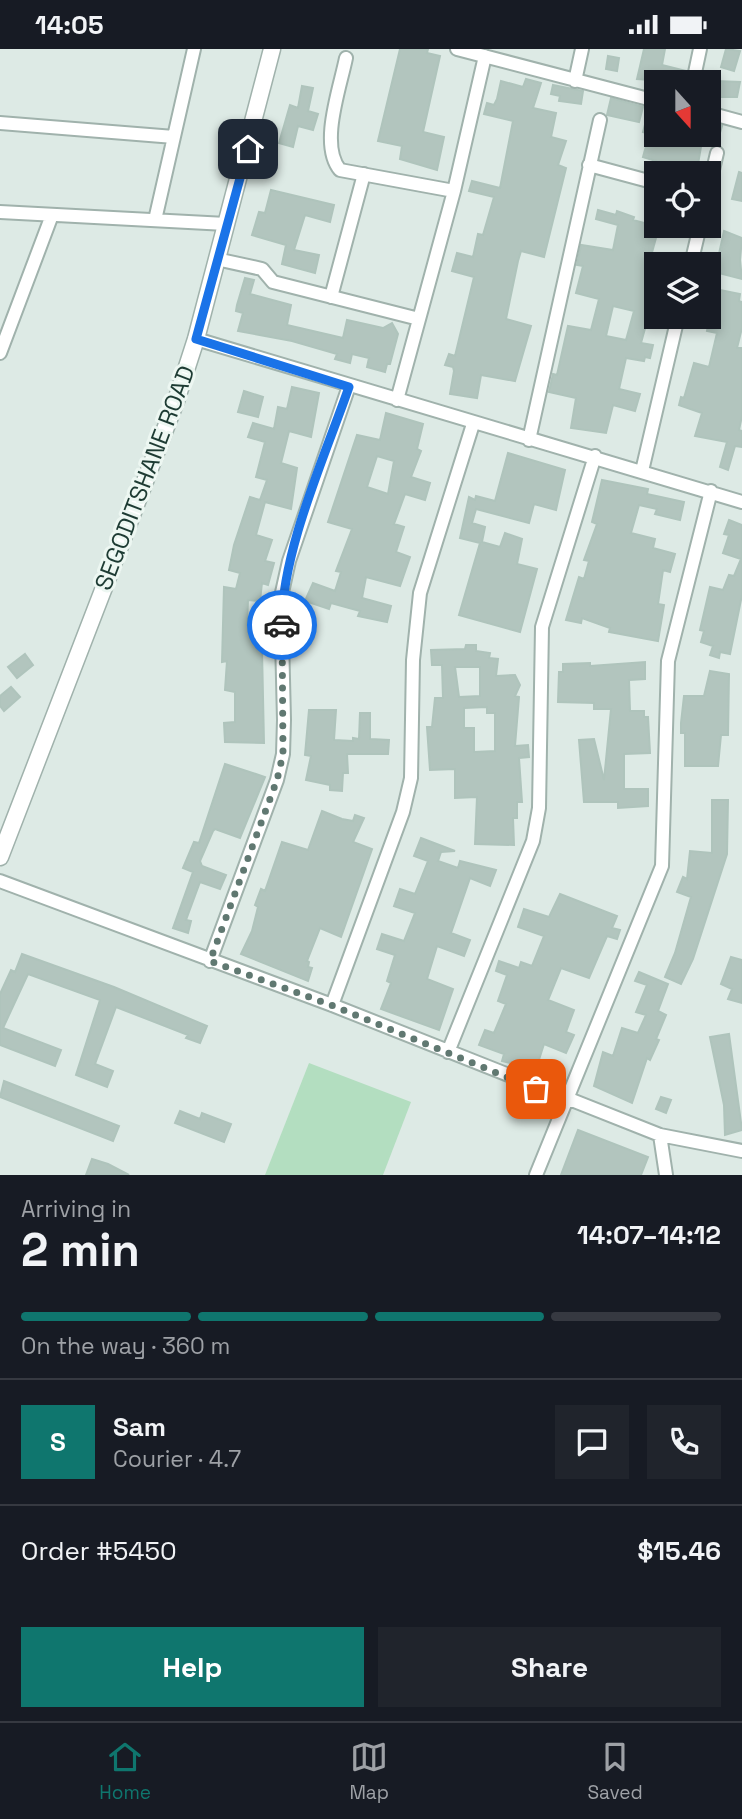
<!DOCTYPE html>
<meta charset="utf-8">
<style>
body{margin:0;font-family:"Space Grotesk",sans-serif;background:#20242c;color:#f1f3f6;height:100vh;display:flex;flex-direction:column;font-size:26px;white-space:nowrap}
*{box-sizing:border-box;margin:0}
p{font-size:23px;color:#9ea1a6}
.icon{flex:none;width:38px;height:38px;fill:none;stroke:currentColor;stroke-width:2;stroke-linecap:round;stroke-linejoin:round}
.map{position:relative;height:1126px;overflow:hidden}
.panel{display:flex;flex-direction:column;background:#171b24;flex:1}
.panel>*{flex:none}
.needle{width:46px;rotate:159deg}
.buttons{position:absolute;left:644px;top:21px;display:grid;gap:14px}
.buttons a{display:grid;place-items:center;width:77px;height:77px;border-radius:0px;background:#171b24;box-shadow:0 4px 10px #0003;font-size:35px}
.pin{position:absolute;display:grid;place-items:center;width:60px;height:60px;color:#fff;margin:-30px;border-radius:14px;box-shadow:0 4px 10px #0006}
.courier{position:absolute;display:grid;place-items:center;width:70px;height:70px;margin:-35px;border:5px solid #1a73e8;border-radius:50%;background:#fff;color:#222;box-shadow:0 2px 9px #0007}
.overview em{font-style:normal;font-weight:700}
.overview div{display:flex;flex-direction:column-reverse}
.overview{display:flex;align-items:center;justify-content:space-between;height:119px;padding:0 21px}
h1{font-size:46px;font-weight:700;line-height:52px}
.bar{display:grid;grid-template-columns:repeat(4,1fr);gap:10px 7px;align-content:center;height:84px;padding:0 21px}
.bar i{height:9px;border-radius:5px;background:#363941}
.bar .current{background:#0f766e}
.bar p{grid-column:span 4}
.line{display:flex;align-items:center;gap:18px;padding:0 21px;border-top:2px solid #363941}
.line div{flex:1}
.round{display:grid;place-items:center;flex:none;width:74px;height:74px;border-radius:0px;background:#20242c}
.action{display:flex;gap:14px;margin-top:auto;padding:14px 21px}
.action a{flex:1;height:80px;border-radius:0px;background:#0f766e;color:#fff;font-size:28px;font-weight:700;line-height:80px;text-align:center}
.action a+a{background:#20242c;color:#f1f3f6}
.status{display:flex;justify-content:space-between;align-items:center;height:49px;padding:0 35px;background:#171b24;direction:ltr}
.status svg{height:19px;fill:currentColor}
.menu{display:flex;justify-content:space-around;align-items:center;height:98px;border-top:2px solid #363941;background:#171b24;font-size:19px;color:#9ea1a6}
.menu a{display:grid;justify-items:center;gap:4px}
.menu .current{color:#0f766e}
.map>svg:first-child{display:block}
.green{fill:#b3dec0}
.building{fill:#b2c5be;stroke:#afc4bc;stroke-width:2;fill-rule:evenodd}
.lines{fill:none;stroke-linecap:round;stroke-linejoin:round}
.minor-casing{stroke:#a0b2ac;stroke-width:16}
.tertiary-casing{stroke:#a0b2ac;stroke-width:19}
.minor{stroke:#fff;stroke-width:12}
.tertiary{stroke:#fff;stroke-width:16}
.done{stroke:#607871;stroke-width:7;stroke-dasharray:0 12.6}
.route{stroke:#1a73e8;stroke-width:9}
.labels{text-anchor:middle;stroke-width:6;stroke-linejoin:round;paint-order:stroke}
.street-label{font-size:24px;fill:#1d3b33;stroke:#edf7f2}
</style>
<div class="status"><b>14:05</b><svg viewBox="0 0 49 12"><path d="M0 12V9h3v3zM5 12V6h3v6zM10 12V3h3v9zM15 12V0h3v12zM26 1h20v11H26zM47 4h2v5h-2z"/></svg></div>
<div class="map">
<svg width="742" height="1126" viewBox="0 0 742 1126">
<rect width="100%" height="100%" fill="#ddeae5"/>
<!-- green -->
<path class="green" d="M 309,1014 L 411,1053 L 383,1126 L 265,1126 Z"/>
<!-- building -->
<path class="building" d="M 400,0 L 428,0 L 427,4 L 440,7 L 423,83 L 444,88 L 437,121 L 400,110 L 402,97 L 378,92 Z
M 644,0 L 665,0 L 662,16 L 686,22 L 684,33 L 637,30 Z
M 726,0 L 740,2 L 734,22 L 721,18 Z
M 608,7 L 619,9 L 617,22 L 606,20 Z
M 526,30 L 541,34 L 533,59 L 556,64 L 551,88 L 566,92 L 558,116 L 566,119 L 544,208 L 521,202 L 518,212 L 506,270 L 531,277 L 515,332 L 481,326 L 477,349 L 450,345 L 454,322 L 453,318 L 445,316 L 449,305 L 455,307 L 474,228 L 452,222 L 457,204 L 473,208 L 478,185 L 483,186 L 494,148 L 469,142 L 472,132 L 500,139 L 513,72 L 484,65 L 487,54 L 494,56 L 497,50 L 501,32 L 523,38 Z
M 715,32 L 740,33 L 737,48 L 712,48 Z
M 553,36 L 583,42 L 581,55 L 559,52 L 560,47 L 551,45 Z
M 302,37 L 313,39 L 308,62 L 318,65 L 313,81 L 298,77 L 293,98 L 279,94 L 290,56 L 298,59 Z
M 611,49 L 643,58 L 639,73 L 607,66 Z
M 647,68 L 656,71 L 656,86 L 703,86 L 697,121 L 667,115 L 665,124 L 654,122 L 656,112 L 643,108 L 649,86 L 653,86 L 643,83 Z
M 709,73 L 722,77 L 717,94 L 709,92 Z
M 739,123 L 742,124 L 742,152 L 732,150 Z
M 271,141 L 334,156 L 330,173 L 305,166 L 294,201 L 319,206 L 315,224 L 282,215 L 286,196 L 252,186 L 259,163 L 265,164 Z
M 598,161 L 616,166 L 617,162 L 634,168 L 633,171 L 659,178 L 648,218 L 656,220 L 656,267 L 649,265 L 641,294 L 653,296 L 650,309 L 645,308 L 644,312 L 626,309 L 619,340 L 640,345 L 635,362 L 613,356 L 606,384 L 571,379 L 576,349 L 549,343 L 553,325 L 557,326 L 568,277 L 591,281 L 599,250 L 576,244 L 583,217 L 577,216 L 581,196 L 613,201 L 618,176 L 596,170 ZM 613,257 L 634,262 L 626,291 L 606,287 Z
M 724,182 L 742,189 L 740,211 L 742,230 L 715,223 Z
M 245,229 L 254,231 L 250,245 L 291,256 L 287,276 L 343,289 L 347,271 L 383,279 L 392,274 L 398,285 L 390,315 L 387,315 L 385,323 L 367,318 L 369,309 L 352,305 L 350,314 L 335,310 L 337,305 L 292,292 L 238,282 L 243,264 L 236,262 L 237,256 Z
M 715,240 L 740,245 L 739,252 L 742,253 L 742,279 L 737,299 L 742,299 L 742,367 L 739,381 L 742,382 L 742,398 L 735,397 L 728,421 L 720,418 L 727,393 L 695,387 L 702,364 L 679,356 L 681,348 L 684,349 L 694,314 L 709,318 L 717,284 L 707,282 Z
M 292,338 L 319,344 L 311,388 L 289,382 L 281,414 L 297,419 L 291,460 L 265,453 L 256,486 L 272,491 L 265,512 L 274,514 L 268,536 L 262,534 L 260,552 L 248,551 L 247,576 L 251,576 L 251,585 L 256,585 L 257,601 L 262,601 L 264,694 L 225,693 L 224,674 L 235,673 L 235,643 L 225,641 L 227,612 L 222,613 L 224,538 L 236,540 L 240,524 L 229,521 L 234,496 L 250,448 L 260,451 L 267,431 L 256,428 L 265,393 L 248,388 L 253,374 L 274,380 L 278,358 L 287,360 Z
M 244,342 L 263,348 L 258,368 L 238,363 Z
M 386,364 L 423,375 L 417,400 L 421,402 L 411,428 L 430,434 L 425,451 L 405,445 L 394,475 L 404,478 L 396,503 L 410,508 L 400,537 L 366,528 L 362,549 L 391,557 L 387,573 L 358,567 L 360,562 L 331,554 L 329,560 L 305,552 L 313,534 L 335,542 L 341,523 L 336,522 L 352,480 L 328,473 L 357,386 L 380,391 ZM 377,407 L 394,412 L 388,445 L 367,438 Z
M 508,404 L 565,421 L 556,461 L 534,455 L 529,474 L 476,460 L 472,474 L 485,478 L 482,493 L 500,498 L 505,484 L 522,490 L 517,515 L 537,520 L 520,583 L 459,566 L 480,494 L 460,489 L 469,448 L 475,451 L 476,447 L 495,452 Z
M 602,431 L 648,440 L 647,445 L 684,453 L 680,471 L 655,465 L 657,460 L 639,456 L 631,484 L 655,490 L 653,499 L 675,505 L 670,523 L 663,521 L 658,555 L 664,556 L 658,592 L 609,583 L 610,579 L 582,569 L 581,574 L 566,571 L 579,528 L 584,530 L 589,512 L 584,511 L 597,475 L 592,473 Z
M 729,471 L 742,476 L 742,546 L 730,605 L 720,603 L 719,609 L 710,606 L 713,597 L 701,593 L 704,582 L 700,581 L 710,538 L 723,541 L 729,526 L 734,527 L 741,510 L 723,504 L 729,486 L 724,485 Z
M 466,596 L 476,596 L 476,602 L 490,604 L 489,609 L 498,610 L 496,627 L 515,626 L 520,636 L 515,647 L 519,648 L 515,697 L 528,696 L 529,708 L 519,709 L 522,753 L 517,753 L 517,769 L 513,769 L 514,796 L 475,795 L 477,748 L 455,749 L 455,720 L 430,721 L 427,678 L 432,678 L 435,649 L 443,649 L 442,616 L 432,616 L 431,601 L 465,600 ZM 455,618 L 480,618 L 480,647 L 459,648 ZM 487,658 L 487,664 L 495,664 L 495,702 L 474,703 L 474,679 L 464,679 L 464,659 Z
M 25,605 L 33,616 L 17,629 L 8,618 Z
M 645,613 L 645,630 L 629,631 L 630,662 L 644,662 L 644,668 L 648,668 L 650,704 L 624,705 L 624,740 L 648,740 L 648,757 L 618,759 L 618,753 L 584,753 L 579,691 L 594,690 L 604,731 L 611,660 L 594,660 L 594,654 L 558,653 L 559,623 L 563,623 L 563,615 L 590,614 L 590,617 Z
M 710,622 L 729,625 L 728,686 L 721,686 L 718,717 L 685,717 L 685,684 L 681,684 L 681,674 L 684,647 L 704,647 Z
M 11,638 L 20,648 L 4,662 L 0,657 L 0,647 Z
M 309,661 L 336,661 L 334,691 L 353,692 L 353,689 L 359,690 L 360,664 L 370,664 L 370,690 L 389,691 L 388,705 L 347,705 L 348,724 L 343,724 L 342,742 L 330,741 L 330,736 L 306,731 L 311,707 L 305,706 Z
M 225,715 L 265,728 L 240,789 L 215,780 L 213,782 L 200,812 L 202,817 L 226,826 L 220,840 L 200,833 L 186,871 L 191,872 L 188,884 L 173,879 L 193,823 L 183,819 L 194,793 L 199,794 Z
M 712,751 L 728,751 L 727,805 L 693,910 L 681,935 L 665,928 L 675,904 L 691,848 L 677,843 L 683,828 L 687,830 L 690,802 L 712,804 Z
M 322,762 L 342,770 L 353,772 L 355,766 L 364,769 L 353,793 L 372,800 L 341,888 L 320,879 L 307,912 L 309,913 L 308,918 L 312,919 L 308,932 L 241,905 L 252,882 L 258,858 L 255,856 L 261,840 L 265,842 L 282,793 L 308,801 Z
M 421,789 L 455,802 L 441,803 L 438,812 L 458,819 L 460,812 L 496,821 L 490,837 L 470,829 L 451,884 L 470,891 L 464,907 L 437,897 L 427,930 L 453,940 L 439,981 L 381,960 L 391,934 L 387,932 L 395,906 L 377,900 L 382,885 L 404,892 L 415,864 L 394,857 L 400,840 L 415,845 L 428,812 L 414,807 Z
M 560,845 L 617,867 L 612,879 L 620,881 L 617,890 L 607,887 L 589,929 L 561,919 L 548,951 L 574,961 L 566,983 L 574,986 L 566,1004 L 544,995 L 536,1020 L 502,1012 L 504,1005 L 479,996 L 485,981 L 494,984 L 506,955 L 498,952 L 507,926 L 496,922 L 499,912 L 519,919 L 521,913 L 532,917 L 544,887 L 518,878 L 524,860 L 549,868 Z
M 22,905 L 114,938 L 207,977 L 200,994 L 186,989 L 188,986 L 116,958 L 95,1015 L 113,1022 L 107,1038 L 76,1026 L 100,951 L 28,925 L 3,979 L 61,1001 L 55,1017 L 0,996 L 0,945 L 11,921 L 15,923 Z
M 731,908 L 742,911 L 742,954 L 728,950 L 732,940 L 721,935 Z
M 639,923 L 668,935 L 658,962 L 666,966 L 656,990 L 659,991 L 650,1011 L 647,1009 L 632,1054 L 594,1037 L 603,1003 L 613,1007 L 622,979 L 638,984 L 646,966 L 636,963 L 647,936 L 635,932 Z
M 729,985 L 742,1081 L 725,1086 L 724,1056 L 710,988 Z
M 4,1032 L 119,1077 L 113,1092 L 0,1048 Z
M 661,1048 L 671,1051 L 666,1064 L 656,1060 Z
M 180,1062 L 200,1070 L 202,1064 L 231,1075 L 224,1093 L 175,1074 Z
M 578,1081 L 648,1108 L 641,1126 L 561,1126 Z
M 92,1110 L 108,1115 L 129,1126 L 86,1126 Z"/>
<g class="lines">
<defs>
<path id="minor" d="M 457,0 L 656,52
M 346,9 C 340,39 319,96 340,121 L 454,142
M 575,32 L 582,0
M 693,33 L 700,0
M 709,64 L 742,73
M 0,74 L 174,88
M 589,116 L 656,134
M 709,138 L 717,104
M 0,163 L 226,175
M 155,171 L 194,0
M 216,210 L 262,220 L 273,233 L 419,270
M 691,215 L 700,177
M 331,248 L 364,125
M 196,290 L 742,453
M 0,304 L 52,166
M 397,351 L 454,142 L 485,7
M 529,391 L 600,71
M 642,422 L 678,268
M 0,832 L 332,956 L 660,1086 L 742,1102
M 210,912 L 277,731 L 283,705 L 284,671 L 281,548 L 289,512 L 349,337
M 332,956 L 403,763 L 411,729 L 413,611 L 420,544 L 473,375
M 448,1003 L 533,792 L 539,759 L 542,578 L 595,407
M 660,1086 L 666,1126
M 536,1126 L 662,817 L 668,612 L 711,442"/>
<path id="tertiary" d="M 0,808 L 176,352 L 196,290 L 272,0"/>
</defs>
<!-- minor casing -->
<use href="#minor" class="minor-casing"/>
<!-- tertiary casing -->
<use href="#tertiary" class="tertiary-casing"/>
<!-- minor -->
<use href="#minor" class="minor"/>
<!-- tertiary -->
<use href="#tertiary" class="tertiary"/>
</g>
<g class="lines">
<!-- done -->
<path class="done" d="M 282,576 L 283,705 L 277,731 L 210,912 L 331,956 L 536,1040"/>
<!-- route -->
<path class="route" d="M 248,100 L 196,290 L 349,338 C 325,407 281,504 282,576"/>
</g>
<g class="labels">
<!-- street labels -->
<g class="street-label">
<text transform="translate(145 429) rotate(-69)" y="8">SEGODITSHANE ROAD</text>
</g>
</g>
</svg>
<div class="buttons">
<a><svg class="needle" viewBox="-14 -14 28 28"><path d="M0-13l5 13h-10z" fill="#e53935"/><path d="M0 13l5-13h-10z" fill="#9ea1a6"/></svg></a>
<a><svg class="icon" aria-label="locate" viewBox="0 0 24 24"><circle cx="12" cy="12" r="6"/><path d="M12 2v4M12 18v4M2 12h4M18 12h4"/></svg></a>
<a><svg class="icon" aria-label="layers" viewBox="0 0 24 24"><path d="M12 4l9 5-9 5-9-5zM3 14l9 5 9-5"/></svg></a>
</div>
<div class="pin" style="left:536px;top:1040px;background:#ea580c"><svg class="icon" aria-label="bag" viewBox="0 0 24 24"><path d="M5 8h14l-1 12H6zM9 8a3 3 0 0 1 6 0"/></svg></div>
<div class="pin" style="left:248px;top:100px;background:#1f2937"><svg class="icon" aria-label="home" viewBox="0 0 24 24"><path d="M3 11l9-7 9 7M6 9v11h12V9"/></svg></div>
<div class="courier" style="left:282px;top:576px"><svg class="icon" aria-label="car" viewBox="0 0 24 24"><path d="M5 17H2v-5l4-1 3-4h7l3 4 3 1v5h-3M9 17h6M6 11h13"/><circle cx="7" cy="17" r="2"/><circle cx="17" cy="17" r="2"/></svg></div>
</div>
<section class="panel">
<div class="overview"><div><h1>2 min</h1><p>Arriving in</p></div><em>14:07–14:12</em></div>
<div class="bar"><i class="current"></i><i class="current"></i><i class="current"></i><i></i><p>On the way · 360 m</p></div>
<div class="line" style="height:126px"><b class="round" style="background:#0f766e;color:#fff">S</b><div><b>Sam</b><p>Courier · 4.7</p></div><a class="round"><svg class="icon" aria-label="chat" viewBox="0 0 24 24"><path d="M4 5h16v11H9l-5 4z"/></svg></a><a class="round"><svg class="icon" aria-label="phone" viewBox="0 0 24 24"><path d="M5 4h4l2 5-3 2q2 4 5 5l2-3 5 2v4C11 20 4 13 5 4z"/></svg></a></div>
<div class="line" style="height:91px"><div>Order #5450</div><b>$15.46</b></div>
<div class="action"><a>Help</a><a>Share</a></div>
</section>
<nav class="menu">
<a class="current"><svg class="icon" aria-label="home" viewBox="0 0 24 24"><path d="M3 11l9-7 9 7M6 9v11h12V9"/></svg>Home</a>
<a><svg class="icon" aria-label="map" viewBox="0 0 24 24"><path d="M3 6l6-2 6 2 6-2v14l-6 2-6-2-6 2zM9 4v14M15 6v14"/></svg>Map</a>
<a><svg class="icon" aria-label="saved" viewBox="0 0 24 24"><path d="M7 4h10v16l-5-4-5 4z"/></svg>Saved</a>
</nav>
